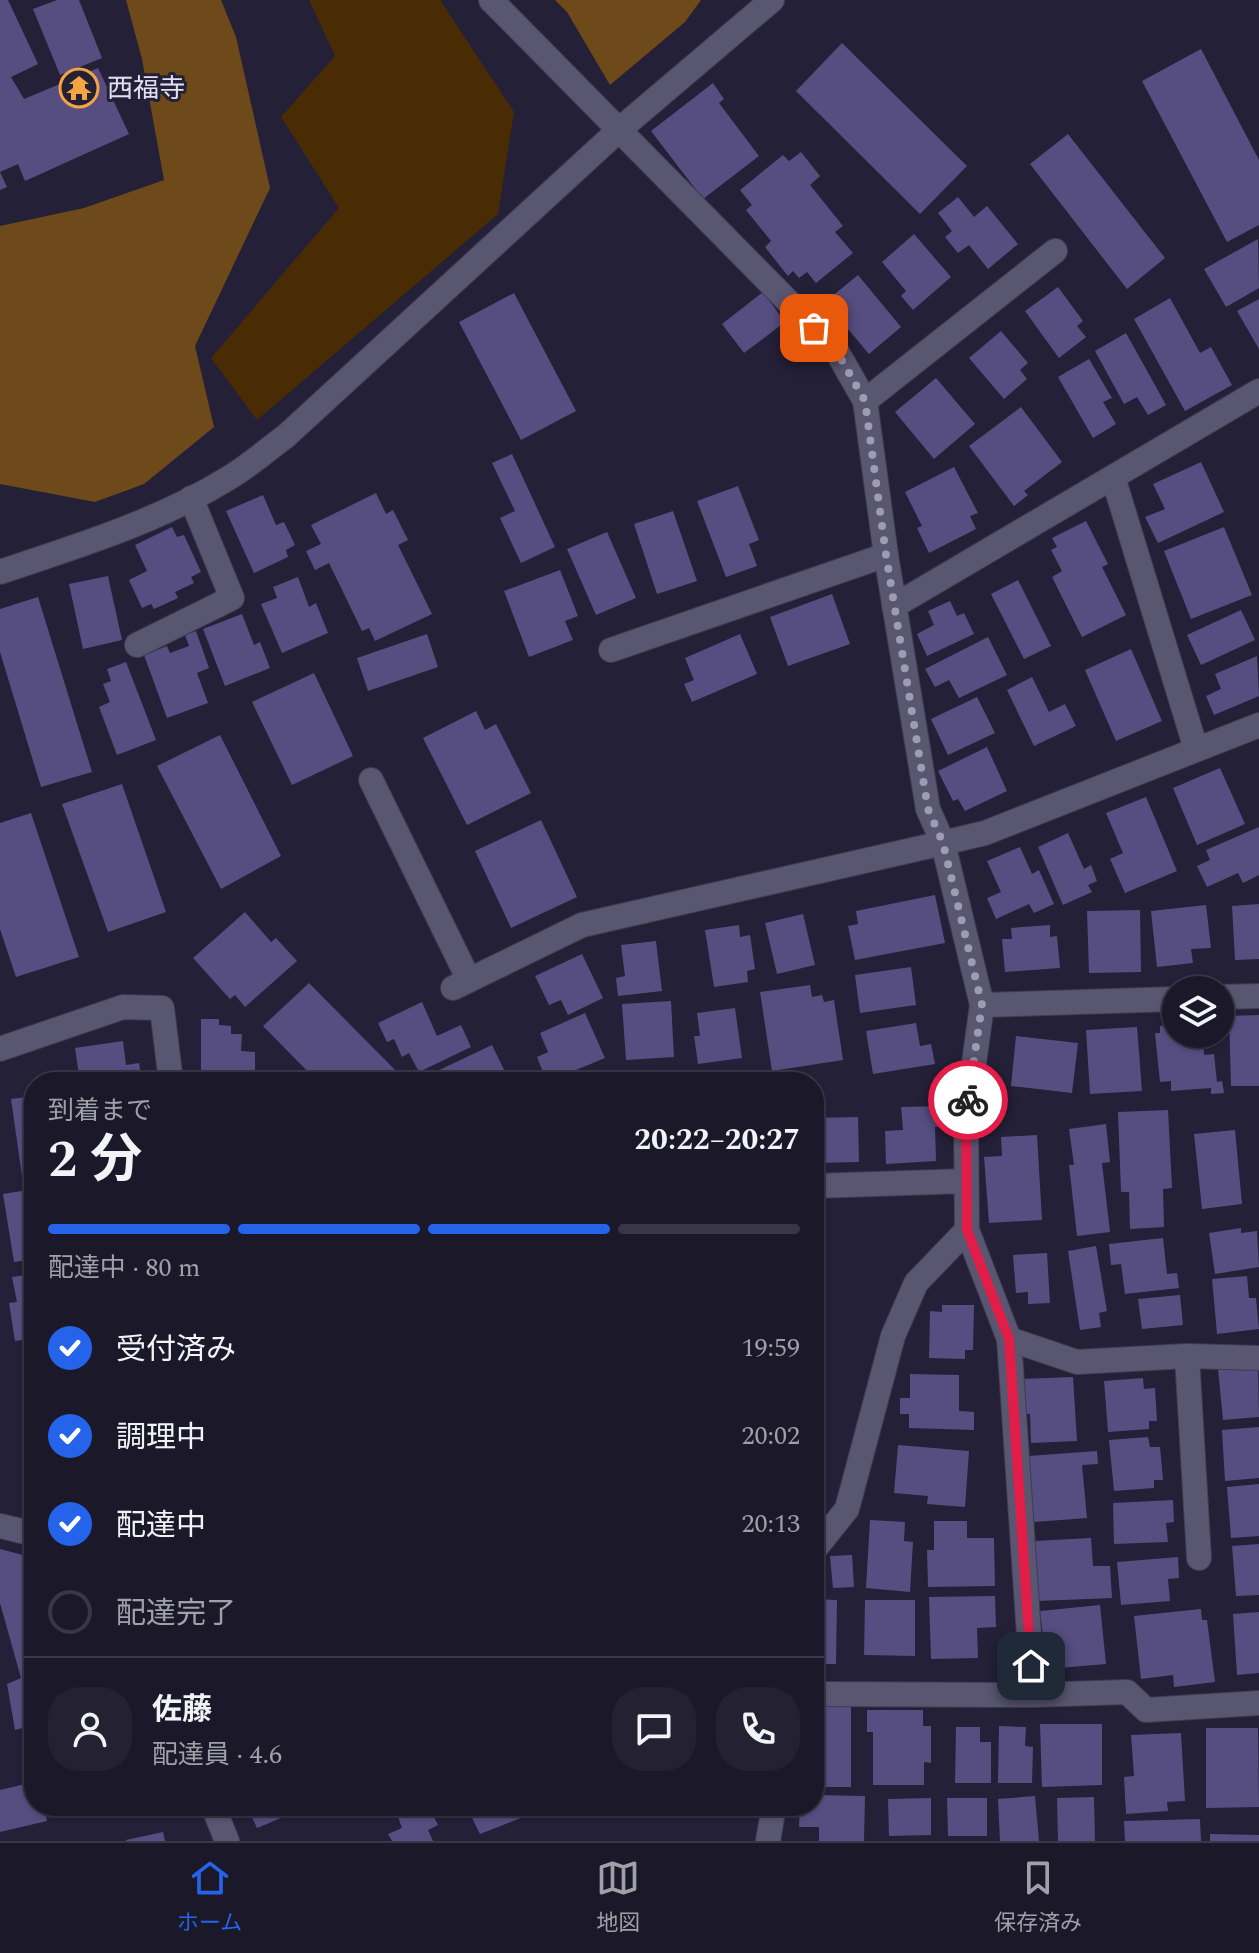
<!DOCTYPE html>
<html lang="ja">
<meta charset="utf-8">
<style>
body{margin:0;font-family:Spectral,"Noto Sans JP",serif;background:#242132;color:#f1f3f6;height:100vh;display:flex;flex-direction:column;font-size:30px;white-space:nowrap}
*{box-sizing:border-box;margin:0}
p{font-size:26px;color:#a0a0a8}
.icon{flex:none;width:44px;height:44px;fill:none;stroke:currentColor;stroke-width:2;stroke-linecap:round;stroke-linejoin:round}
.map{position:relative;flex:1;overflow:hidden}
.drawer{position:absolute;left:24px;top:1072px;width:800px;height:744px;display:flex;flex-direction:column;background:#1b182a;border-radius:32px;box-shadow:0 2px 6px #0004,0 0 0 2px #393747}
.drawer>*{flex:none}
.tools{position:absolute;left:1162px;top:976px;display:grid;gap:16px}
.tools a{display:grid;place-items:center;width:72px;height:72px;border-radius:50%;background:#1b182a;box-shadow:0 2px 6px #0004,0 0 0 2px #393747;font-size:40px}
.pin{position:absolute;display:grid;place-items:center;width:68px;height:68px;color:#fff;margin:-34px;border-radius:16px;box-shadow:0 4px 12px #0006}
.courier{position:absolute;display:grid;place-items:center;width:80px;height:80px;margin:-40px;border:6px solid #e11d48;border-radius:50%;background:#fff;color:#222;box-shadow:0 2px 10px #0007}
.overview em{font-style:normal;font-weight:700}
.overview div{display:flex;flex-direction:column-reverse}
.overview{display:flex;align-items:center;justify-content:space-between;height:136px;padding:0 24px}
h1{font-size:52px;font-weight:700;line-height:60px}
.bar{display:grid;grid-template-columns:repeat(4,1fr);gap:12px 8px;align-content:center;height:96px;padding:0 24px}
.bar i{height:10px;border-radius:6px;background:#393747}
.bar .on{background:#2563eb}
.bar p{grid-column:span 4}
.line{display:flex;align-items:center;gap:20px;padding:0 24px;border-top:2px solid #393747}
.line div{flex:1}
.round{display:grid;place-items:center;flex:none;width:84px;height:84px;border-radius:32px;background:#242132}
ol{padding:0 24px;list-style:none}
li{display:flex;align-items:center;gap:24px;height:88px}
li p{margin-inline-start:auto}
li .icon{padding:8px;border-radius:50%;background:#2563eb;color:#fff;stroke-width:4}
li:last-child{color:#a0a0a8}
li i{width:44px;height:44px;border:4px solid #393747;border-radius:50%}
.tabs{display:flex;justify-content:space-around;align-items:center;height:112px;border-top:2px solid #393747;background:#1b182a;font-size:22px;color:#a0a0a8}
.tabs a{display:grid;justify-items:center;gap:4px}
.tabs .on{color:#2563eb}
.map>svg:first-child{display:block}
.green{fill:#492c03}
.forest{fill:#6e4919}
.building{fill:#564e80}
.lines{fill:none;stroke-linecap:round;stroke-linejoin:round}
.service-casing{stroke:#403c51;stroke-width:26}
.minor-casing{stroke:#403c51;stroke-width:26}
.service{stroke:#595672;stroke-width:24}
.minor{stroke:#595672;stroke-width:24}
.done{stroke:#9f9cb0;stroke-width:8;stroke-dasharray:0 14.4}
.route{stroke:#e11d48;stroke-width:10}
.labels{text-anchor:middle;stroke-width:6;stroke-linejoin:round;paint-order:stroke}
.poi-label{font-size:26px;fill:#e1dff0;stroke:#242038;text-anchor:start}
</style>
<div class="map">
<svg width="1259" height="1841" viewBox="0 0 1259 1841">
<rect width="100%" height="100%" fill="#242038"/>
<!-- green -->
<path class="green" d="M 309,0 L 440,0 L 514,112 L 498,214 L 257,420 L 211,358 L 339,208 L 281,117 L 335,56 Z"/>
<!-- forest -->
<path class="forest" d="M 126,0 L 221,0 L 236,37 L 270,188 L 195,346 L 214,427 L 144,484 L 95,502 L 0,484 L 0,226 L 84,208 L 164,180 L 142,59 Z
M 555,0 L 701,0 L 685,22 L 610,85 L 567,12 Z"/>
<!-- building -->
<path class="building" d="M 0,0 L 8,0 L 38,64 L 11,77 L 24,99 L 98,68 L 129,134 L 25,181 L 18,164 L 0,172 L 7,187 L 0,190 Z
M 57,0 L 79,0 L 102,58 L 60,75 L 33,9 Z
M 842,43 L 967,166 L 920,214 L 796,91 Z
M 1201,49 L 1259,160 L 1259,225 L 1227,242 L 1142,81 Z
M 713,83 L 724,99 L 719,103 L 759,156 L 703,199 L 651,131 Z
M 1068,134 L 1165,258 L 1127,289 L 1030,164 Z
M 801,152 L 820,176 L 810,185 L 843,226 L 835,232 L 853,253 L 816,283 L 807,272 L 799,278 L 793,271 L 788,276 L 765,247 L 771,241 L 746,210 L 752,205 L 740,190 L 783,155 L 789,161 Z
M 958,197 L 974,217 L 987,206 L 1018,244 L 988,269 L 969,245 L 958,253 L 945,237 L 952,231 L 938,213 Z
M 914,234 L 951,277 L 913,310 L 901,296 L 906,291 L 882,262 Z
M 1258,239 L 1259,288 L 1226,307 L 1204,269 Z
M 858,275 L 901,327 L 869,354 L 825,302 Z
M 1058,287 L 1083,321 L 1077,326 L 1086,337 L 1059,358 L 1025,311 Z
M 763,292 L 785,322 L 744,353 L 722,324 Z
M 514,293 L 576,411 L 521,440 L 459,322 Z
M 1170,298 L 1200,353 L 1211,347 L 1232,385 L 1185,411 L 1134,319 Z
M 1259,299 L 1259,349 L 1237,311 Z
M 1001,331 L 1028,363 L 1020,370 L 1027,379 L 1004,399 L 969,358 Z
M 1126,333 L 1166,405 L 1148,415 L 1137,397 L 1124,404 L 1095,351 Z
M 1089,359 L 1112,398 L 1103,402 L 1116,424 L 1093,438 L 1058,377 Z
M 936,378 L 975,424 L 934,459 L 895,412 Z
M 1021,407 L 1062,462 L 1024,491 L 1028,495 L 1014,506 L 969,446 Z
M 512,454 L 555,547 L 521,563 L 500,518 L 515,511 L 492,463 Z
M 1201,462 L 1224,512 L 1158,543 L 1145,517 L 1165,509 L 1153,484 Z
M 954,467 L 978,513 L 970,516 L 976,529 L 929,553 L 917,528 L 922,526 L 905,492 Z
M 738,486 L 759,540 L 749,544 L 757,566 L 726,577 L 697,501 Z
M 376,493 L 386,514 L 393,510 L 408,540 L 398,545 L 432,614 L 375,641 L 369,628 L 362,631 L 329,563 L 315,570 L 306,551 L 321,544 L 311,525 Z
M 263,495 L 276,525 L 284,522 L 295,545 L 286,550 L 288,557 L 254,573 L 226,511 Z
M 673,511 L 697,581 L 657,594 L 634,524 Z
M 1086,521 L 1108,564 L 1102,567 L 1126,615 L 1082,637 L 1052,577 L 1062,571 L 1051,550 L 1057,547 L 1052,538 Z
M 172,527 L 177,537 L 184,535 L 201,572 L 191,577 L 194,583 L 175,592 L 178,598 L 154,609 L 151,604 L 142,608 L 129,580 L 147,571 L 135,545 Z
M 1224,527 L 1252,595 L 1191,619 L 1164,551 Z
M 607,532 L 636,598 L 596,615 L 567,549 Z
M 560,570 L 578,616 L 565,621 L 573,640 L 529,657 L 504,591 Z
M 108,576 L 122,640 L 83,649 L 69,584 Z
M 298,577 L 309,607 L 316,603 L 328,633 L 282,653 L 261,604 L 277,598 L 273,587 Z
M 1018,580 L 1051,646 L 1024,659 L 991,594 Z
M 832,594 L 850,644 L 788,666 L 770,617 Z
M 38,597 L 92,772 L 41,787 L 0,652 L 0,609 Z
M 950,601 L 957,616 L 964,613 L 974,634 L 927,656 L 917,634 L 934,625 L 928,611 Z
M 1241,610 L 1255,640 L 1201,665 L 1187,635 Z
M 242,614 L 254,645 L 260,642 L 270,668 L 225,686 L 203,629 Z
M 196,631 L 209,668 L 197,673 L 208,703 L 167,718 L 144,655 L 167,646 L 170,653 L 189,646 L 185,635 Z
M 427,634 L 438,667 L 368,691 L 357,658 Z
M 740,634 L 757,674 L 692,702 L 684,684 L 694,680 L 685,658 Z
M 988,637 L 1007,675 L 959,698 L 949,680 L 935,687 L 925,669 Z
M 1131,649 L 1162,721 L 1116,741 L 1085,670 Z
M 1257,656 L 1259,696 L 1214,715 L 1206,696 L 1221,689 L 1215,674 Z
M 126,662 L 156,740 L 117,755 L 99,707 L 110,702 L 103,684 L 111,681 L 107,669 Z
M 314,673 L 353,756 L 292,785 L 252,702 Z
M 1032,677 L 1049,712 L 1065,704 L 1076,726 L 1034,746 L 1007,690 Z
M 977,697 L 995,733 L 948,755 L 931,719 Z
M 476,711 L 485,730 L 496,724 L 531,793 L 467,825 L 423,738 Z
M 220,735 L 281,856 L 221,889 L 157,766 Z
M 987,747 L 1007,791 L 965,811 L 958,799 L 953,801 L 938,771 Z
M 1220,768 L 1245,824 L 1197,845 L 1173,788 Z
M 122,784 L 166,912 L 108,932 L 62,804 Z
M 1146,797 L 1177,871 L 1125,893 L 1110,859 L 1123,853 L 1106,813 Z
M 31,813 L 79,957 L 16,977 L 0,929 L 0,823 Z
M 541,820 L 577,897 L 511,928 L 475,851 Z
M 1259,827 L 1259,875 L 1243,883 L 1238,873 L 1207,887 L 1197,866 L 1210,860 L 1206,850 Z
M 1068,833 L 1084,869 L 1091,865 L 1097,881 L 1088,885 L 1092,892 L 1063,905 L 1038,847 Z
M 1020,847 L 1032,874 L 1039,870 L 1054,904 L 1034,913 L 1029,904 L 996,919 L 987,898 L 1001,892 L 987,861 Z
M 935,895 L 945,943 L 855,960 L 848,926 L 858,924 L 856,911 Z
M 1259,904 L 1259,959 L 1235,960 L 1232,906 Z
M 1206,905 L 1211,948 L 1191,949 L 1193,963 L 1157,967 L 1151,911 Z
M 1140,910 L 1141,972 L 1089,973 L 1087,911 Z
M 245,912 L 271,942 L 276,938 L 297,961 L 245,1007 L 235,995 L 230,999 L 193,958 Z
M 803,914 L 815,965 L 777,974 L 765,923 Z
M 739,925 L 740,937 L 750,935 L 755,969 L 747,971 L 748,982 L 714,987 L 705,930 Z
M 1050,925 L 1050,937 L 1057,936 L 1060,968 L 1005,972 L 1002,939 L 1012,939 L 1011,928 Z
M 656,941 L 662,991 L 618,996 L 616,978 L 625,976 L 621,945 Z
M 582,954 L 603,998 L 568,1015 L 561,1000 L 549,1005 L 535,976 Z
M 911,967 L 916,1005 L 860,1013 L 855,975 Z
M 309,983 L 407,1082 L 318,1082 L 263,1026 Z
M 810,985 L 812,997 L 822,995 L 824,1002 L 834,1000 L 843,1060 L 772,1071 L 760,992 Z
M 671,1001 L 674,1057 L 626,1060 L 622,1004 Z
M 422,1002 L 437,1036 L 461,1025 L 471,1047 L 419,1072 L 409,1053 L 402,1057 L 394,1039 L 387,1042 L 378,1023 Z
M 735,1008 L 742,1058 L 698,1064 L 694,1036 L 700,1036 L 697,1013 Z
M 585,1013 L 605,1058 L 547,1082 L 537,1057 L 548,1052 L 540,1033 Z
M 1259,1015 L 1259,1086 L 1231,1086 L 1229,1016 Z
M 201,1019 L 219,1019 L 219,1025 L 231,1026 L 231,1034 L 242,1034 L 241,1051 L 255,1052 L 255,1074 L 201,1073 Z
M 916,1023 L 920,1046 L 931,1044 L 935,1064 L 873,1074 L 866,1031 Z
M 1176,1025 L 1176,1034 L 1203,1034 L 1204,1055 L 1214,1054 L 1217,1082 L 1222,1081 L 1224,1093 L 1211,1094 L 1211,1088 L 1171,1091 L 1171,1081 L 1160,1082 L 1155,1033 L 1160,1033 L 1160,1026 Z
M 1137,1027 L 1142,1091 L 1090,1094 L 1086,1030 Z
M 1016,1036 L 1078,1043 L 1072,1093 L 1011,1086 Z
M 123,1041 L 126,1065 L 139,1063 L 142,1082 L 80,1082 L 75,1048 Z
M 492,1045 L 510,1082 L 438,1082 L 433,1073 Z
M 34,1096 L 34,1175 L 22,1176 L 11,1099 Z
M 950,1106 L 952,1126 L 935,1127 L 936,1161 L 886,1164 L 885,1131 L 903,1130 L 901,1107 Z
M 1168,1110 L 1172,1188 L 1163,1189 L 1164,1227 L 1130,1229 L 1129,1192 L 1121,1192 L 1118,1112 Z
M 858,1117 L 859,1162 L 814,1163 L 814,1118 Z
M 1106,1124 L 1110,1162 L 1102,1163 L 1110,1232 L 1077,1236 L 1069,1165 L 1074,1165 L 1069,1129 Z
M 1235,1130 L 1242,1204 L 1202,1209 L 1194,1134 Z
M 1037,1135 L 1042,1220 L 989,1223 L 984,1157 L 1002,1156 L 1001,1137 Z
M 34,1189 L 34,1259 L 14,1262 L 3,1194 Z
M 1241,1228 L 1241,1233 L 1257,1231 L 1259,1267 L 1215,1274 L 1209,1233 Z
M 1163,1238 L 1167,1274 L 1177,1273 L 1179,1288 L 1125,1294 L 1121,1264 L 1111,1265 L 1109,1244 Z
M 1096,1246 L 1107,1311 L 1099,1313 L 1101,1327 L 1080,1330 L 1068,1251 Z
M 1047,1253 L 1050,1303 L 1028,1304 L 1028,1292 L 1016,1293 L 1013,1255 Z
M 34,1274 L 34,1362 L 32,1362 L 29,1339 L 15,1341 L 9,1303 L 17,1302 L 12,1277 Z
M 1247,1276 L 1249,1298 L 1256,1298 L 1259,1329 L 1217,1334 L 1212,1279 Z
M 1180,1295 L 1183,1325 L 1142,1329 L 1138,1299 Z
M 942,1305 L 974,1305 L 973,1350 L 965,1350 L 965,1359 L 929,1358 L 930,1311 L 942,1312 Z
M 1258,1366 L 1259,1417 L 1223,1420 L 1218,1369 Z
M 910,1374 L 959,1375 L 959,1411 L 974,1412 L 974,1430 L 909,1428 L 909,1414 L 900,1414 L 900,1398 L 910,1398 Z
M 1073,1377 L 1077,1441 L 1031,1443 L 1030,1414 L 1022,1414 L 1021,1379 Z
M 1143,1378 L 1144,1389 L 1155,1388 L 1157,1421 L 1149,1421 L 1149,1429 L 1108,1432 L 1104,1381 Z
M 1259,1427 L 1259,1478 L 1225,1481 L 1222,1430 Z
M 1148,1437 L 1150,1447 L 1160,1447 L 1163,1480 L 1154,1480 L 1154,1488 L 1114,1491 L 1109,1440 Z
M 898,1445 L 969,1451 L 965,1507 L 927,1504 L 928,1496 L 894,1493 Z
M 1097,1451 L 1098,1464 L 1082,1465 L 1087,1518 L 1034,1522 L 1028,1456 Z
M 1259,1484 L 1259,1536 L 1231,1538 L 1227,1487 Z
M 1173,1500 L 1174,1522 L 1166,1523 L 1168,1542 L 1114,1544 L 1113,1503 Z
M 870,1520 L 905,1522 L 904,1541 L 913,1542 L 910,1592 L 866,1588 Z
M 934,1521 L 967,1521 L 967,1538 L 994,1538 L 995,1586 L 928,1587 L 927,1550 L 934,1550 Z
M 1091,1538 L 1093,1566 L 1110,1566 L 1112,1598 L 1037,1601 L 1034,1541 Z
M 1259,1544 L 1259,1595 L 1236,1596 L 1232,1546 Z
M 0,1549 L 34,1558 L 34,1725 L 15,1730 L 7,1684 L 21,1678 L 0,1603 Z
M 852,1555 L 854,1587 L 833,1588 L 830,1556 Z
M 1178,1557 L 1179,1578 L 1168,1579 L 1170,1601 L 1121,1605 L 1117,1562 Z
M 995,1596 L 996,1627 L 977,1628 L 978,1658 L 931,1659 L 929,1597 Z
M 814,1599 L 837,1600 L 836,1664 L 814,1664 Z
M 865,1600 L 915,1600 L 915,1656 L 864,1655 Z
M 1100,1605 L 1106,1664 L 1047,1669 L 1040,1611 Z
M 1201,1609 L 1202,1620 L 1207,1620 L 1215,1682 L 1174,1687 L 1173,1675 L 1141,1679 L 1134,1616 Z
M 1259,1612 L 1259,1673 L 1237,1675 L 1233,1614 Z
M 814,1706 L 851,1706 L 851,1787 L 814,1787 Z
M 867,1710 L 923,1710 L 923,1726 L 931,1726 L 931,1763 L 924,1762 L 924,1785 L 873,1785 L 873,1732 L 867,1732 Z
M 1040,1724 L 1102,1724 L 1102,1785 L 1042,1787 Z
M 999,1726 L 1026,1727 L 1025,1746 L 1033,1747 L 1032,1783 L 998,1783 Z
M 956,1727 L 980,1727 L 980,1742 L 991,1742 L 991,1783 L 955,1783 Z
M 1206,1728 L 1258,1728 L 1259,1807 L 1206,1808 Z
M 1181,1733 L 1185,1801 L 1167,1802 L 1168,1811 L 1126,1814 L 1124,1777 L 1134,1776 L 1131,1735 Z
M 34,1782 L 34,1806 L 44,1806 L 47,1821 L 0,1832 L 0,1790 Z
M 814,1795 L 865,1796 L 864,1841 L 819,1841 L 819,1827 L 799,1827 L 800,1806 L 814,1806 Z
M 1035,1796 L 1039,1841 L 1000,1841 L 998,1799 Z
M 1094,1797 L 1095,1841 L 1058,1841 L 1057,1798 Z
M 931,1798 L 931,1835 L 889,1836 L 888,1799 Z
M 947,1798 L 987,1798 L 987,1836 L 948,1836 Z
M 247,1806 L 304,1806 L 305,1808 L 257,1828 Z
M 421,1806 L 428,1806 L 438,1825 L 428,1830 L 433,1841 L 392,1841 L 388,1834 L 402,1828 L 398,1817 Z
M 466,1806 L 551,1806 L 480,1834 Z
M 1200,1819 L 1201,1841 L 1125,1841 L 1124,1821 Z
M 163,1832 L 165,1841 L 126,1841 L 126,1840 Z
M 1210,1834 L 1259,1835 L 1259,1841 L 1210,1841 Z"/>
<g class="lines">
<defs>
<path id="service" d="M 865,401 L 1055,251
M 137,645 L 232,598 L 191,498
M 611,650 L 886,555
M 371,780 L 469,980
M 1009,1339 L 1033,1695
M 1187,1356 L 1199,1558
M 814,1550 L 847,1509 L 893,1336 L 916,1283 L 967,1230
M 814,1694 L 1033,1695 L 1127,1692 L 1146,1710 L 1259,1703
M 768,1841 L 774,1806"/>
<path id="minor" d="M 491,0 L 836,350 L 865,401 L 886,555 L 928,809 L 943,843 L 985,833 L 1259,725
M 1113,477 L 1196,749
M 0,572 C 77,546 157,522 227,479 C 248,467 267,450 286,436 L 619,130 L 772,0
M 894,606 L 1259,391
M 453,988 L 582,925 L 943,843 L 982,1005 L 1176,999
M 1220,997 L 1259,996
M 982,1005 L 966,1121 L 967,1230 L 1009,1339 L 1077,1362 L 1187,1356 L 1259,1358
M 0,1049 L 123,1007 L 162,1008 L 171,1082
M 814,1186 L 966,1181
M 0,1526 L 34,1534
M 213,1806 L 227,1841"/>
</defs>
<!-- service casing -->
<use href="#service" class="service-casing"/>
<!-- minor casing -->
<use href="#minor" class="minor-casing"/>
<!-- service -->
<use href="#service" class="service"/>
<!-- minor -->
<use href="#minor" class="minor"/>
</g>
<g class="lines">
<!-- done -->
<path class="done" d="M 814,328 L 836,350 L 865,401 L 886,555 L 928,809 L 943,843 L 982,1005 L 968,1100"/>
<!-- route -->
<path class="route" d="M 968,1100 L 966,1121 L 967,1230 L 1009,1339 L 1031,1666"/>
</g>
<!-- icons -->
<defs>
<symbol id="temple-ring" viewBox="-11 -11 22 22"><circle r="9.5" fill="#242038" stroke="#f2a541" stroke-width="1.5"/><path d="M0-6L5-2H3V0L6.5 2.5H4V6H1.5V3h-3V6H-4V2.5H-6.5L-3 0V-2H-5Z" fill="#f2a541"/></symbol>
</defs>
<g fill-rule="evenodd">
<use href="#temple-ring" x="57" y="66" width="44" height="44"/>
</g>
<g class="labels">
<!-- poi labels -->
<g class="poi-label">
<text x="107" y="97">西福寺</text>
</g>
</g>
</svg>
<div class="tools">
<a><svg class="icon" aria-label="layers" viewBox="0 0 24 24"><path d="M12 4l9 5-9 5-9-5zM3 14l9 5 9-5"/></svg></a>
</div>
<div class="pin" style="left:814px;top:328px;background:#ea580c"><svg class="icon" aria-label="bag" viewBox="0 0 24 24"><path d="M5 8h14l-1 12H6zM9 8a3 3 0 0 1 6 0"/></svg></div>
<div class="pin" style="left:1031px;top:1666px;background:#1f2937"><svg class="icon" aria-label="home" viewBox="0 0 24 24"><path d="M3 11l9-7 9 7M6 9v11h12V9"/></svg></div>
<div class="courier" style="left:968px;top:1100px"><svg class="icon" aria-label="bike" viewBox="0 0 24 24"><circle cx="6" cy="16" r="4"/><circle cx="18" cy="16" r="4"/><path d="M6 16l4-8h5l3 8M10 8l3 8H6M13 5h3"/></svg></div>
<section class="drawer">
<div class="overview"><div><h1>2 分</h1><p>到着まで</p></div><em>20:22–20:27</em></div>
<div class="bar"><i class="on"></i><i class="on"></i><i class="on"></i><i></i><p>配達中 · 80 m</p></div>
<ol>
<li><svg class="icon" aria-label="check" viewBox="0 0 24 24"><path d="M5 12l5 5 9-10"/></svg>受付済み<p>19:59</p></li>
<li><svg class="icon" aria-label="check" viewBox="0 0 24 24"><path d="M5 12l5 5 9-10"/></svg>調理中<p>20:02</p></li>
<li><svg class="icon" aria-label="check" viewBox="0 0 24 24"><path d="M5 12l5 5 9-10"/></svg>配達中<p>20:13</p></li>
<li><i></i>配達完了</li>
</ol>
<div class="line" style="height:144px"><a class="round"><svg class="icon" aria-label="person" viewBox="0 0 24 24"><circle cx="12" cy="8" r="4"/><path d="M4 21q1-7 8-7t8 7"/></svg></a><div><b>佐藤</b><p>配達員 · 4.6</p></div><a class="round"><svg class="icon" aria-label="chat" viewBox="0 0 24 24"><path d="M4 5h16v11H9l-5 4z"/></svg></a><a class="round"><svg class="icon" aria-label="phone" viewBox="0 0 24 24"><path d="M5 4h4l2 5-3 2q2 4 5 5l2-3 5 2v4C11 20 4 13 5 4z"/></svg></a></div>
</section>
</div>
<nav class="tabs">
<a class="on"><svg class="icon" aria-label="home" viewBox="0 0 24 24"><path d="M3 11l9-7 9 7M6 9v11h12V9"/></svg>ホーム</a>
<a><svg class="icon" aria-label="map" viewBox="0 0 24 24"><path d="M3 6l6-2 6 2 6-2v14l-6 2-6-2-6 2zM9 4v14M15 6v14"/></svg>地図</a>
<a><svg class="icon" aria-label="saved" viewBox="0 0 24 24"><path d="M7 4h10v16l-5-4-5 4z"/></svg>保存済み</a>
</nav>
